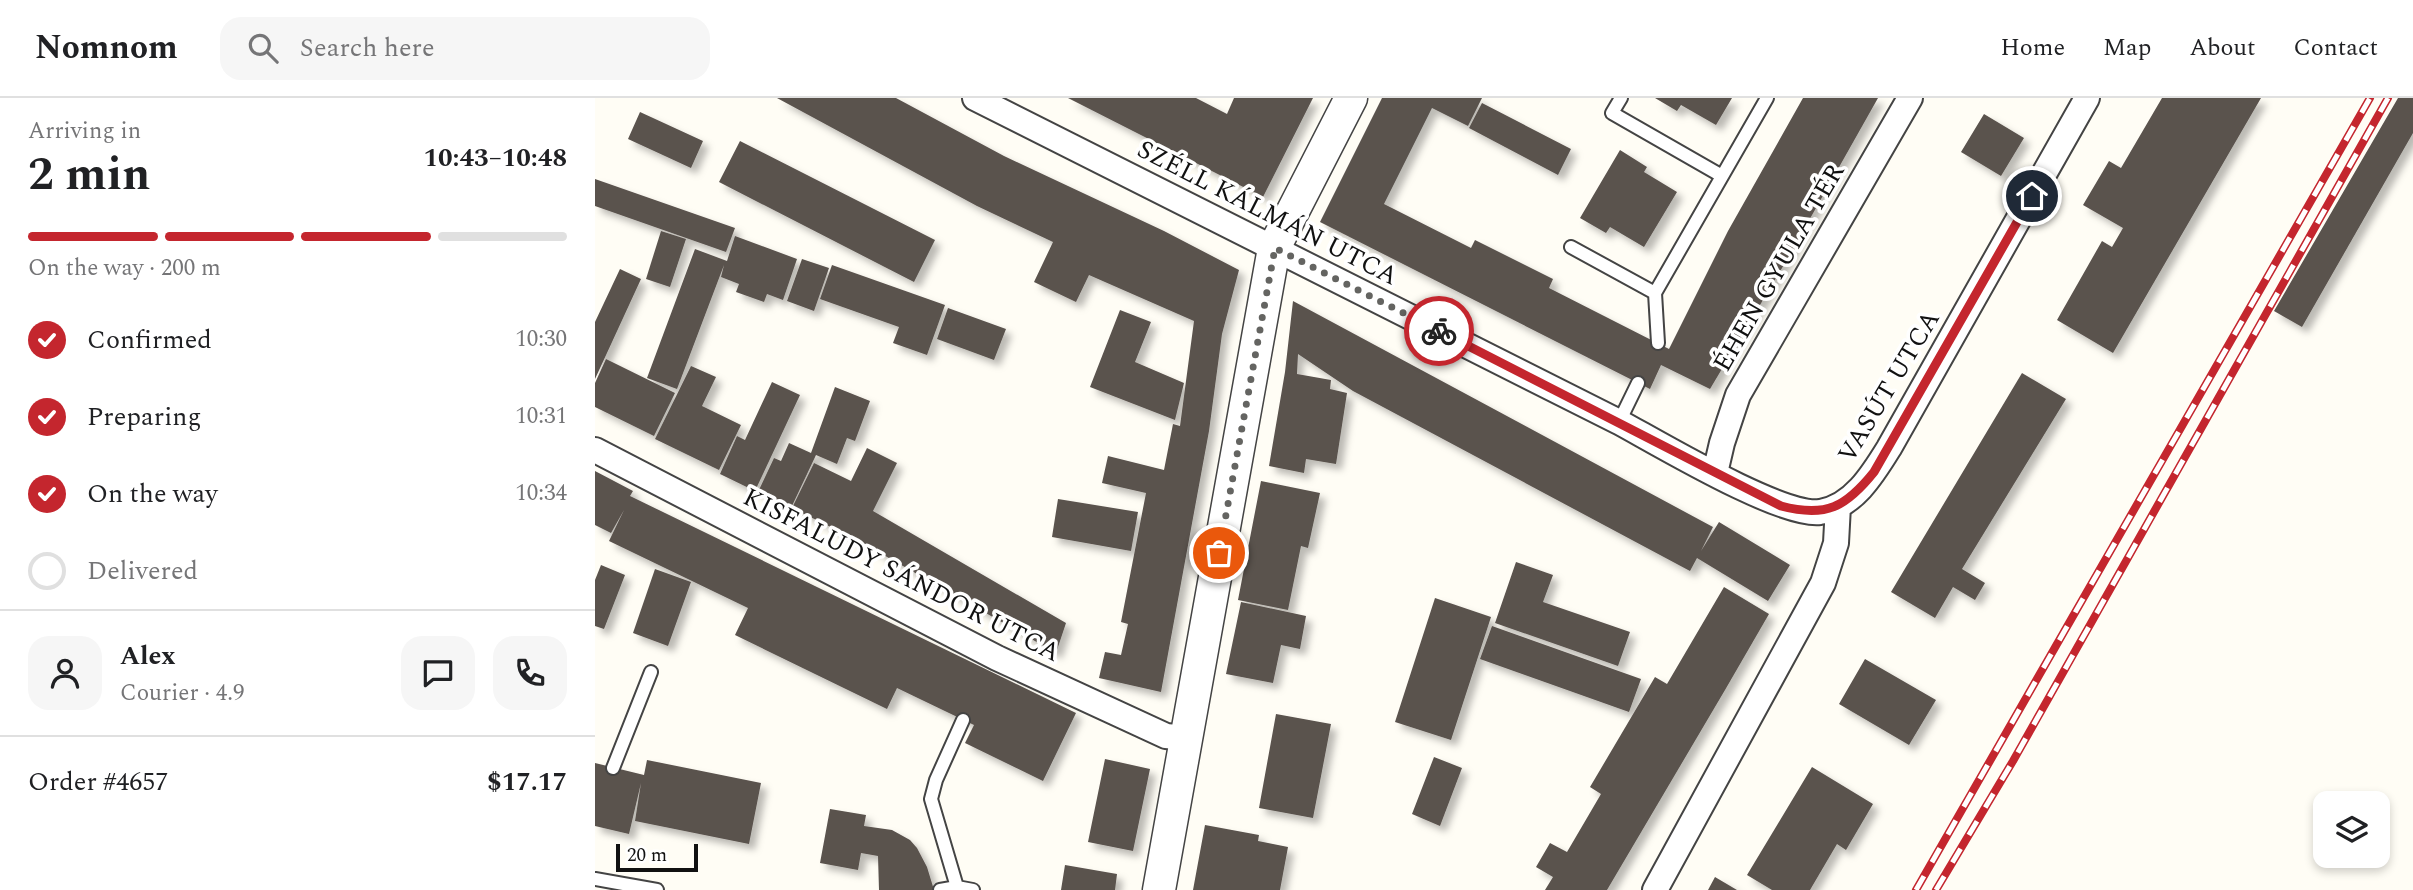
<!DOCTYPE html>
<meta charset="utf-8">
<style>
body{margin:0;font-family:Spectral,serif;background:#f6f6f6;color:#202124;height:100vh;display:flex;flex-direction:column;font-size:26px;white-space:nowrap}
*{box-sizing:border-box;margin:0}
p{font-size:23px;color:#757577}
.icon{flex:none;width:38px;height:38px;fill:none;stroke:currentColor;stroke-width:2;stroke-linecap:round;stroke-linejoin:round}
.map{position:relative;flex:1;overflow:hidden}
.side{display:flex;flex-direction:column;background:#fff;width:595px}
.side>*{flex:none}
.tools{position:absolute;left:1718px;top:693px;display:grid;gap:14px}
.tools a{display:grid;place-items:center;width:77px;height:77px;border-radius:14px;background:#fff;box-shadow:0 4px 10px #0003;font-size:35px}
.scale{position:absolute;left:21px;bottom:18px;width:82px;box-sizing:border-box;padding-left:7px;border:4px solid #111;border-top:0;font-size:19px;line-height:24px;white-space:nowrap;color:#111;-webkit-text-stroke:5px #fff;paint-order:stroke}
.pin{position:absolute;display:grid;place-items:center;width:60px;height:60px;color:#fff;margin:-30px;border:4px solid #fff;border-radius:50%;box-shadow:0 2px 7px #0007}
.courier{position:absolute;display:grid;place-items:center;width:70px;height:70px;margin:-35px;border:5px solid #c4262e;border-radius:50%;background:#fff;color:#222;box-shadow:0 2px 9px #0007}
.head em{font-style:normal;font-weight:700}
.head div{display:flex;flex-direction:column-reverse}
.head{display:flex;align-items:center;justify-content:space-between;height:119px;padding:0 28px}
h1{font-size:46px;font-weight:700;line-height:52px}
.bar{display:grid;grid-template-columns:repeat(4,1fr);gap:10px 7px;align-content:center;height:84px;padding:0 28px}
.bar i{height:9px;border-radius:5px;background:#e0e0e0}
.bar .on{background:#c4262e}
.bar p{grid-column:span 4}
.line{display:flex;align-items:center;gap:18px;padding:0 28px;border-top:2px solid #e0e0e0}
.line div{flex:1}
.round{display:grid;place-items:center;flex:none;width:74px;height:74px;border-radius:21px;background:#f6f6f6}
ol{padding:0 28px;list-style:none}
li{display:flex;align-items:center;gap:21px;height:77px}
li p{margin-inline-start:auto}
li .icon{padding:7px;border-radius:50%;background:#c4262e;color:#fff;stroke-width:4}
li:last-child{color:#757577}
li i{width:38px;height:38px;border:4px solid #e0e0e0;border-radius:50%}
header{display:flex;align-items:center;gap:42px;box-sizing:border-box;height:98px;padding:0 35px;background:#fff;border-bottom:2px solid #e0e0e0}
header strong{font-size:33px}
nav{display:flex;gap:38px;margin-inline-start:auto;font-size:24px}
.search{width:490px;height:63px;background:#f6f6f6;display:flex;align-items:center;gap:18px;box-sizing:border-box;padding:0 24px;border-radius:21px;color:#757577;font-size:26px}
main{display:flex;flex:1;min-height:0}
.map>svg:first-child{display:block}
.building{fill:#5a524d;filter:url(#shadow)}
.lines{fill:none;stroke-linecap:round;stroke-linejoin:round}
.service-casing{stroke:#444;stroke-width:16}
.minor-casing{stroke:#444;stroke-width:28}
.tertiary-casing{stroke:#444;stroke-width:35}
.service{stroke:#fff;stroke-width:12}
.minor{stroke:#fff;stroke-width:24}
.tertiary{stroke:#fff;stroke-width:32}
.rail-casing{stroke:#c4262e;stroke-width:8}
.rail{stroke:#fff;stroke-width:5;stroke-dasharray:16;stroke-linecap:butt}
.done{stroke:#646461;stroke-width:7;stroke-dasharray:0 12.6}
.route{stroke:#c4262e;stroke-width:9}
.labels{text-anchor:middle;stroke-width:7;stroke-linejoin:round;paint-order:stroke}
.street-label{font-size:26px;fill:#111;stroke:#fff}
</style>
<header>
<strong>Nomnom</strong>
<div class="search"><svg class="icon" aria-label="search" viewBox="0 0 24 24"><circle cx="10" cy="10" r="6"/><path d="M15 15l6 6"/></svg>Search here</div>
<nav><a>Home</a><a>Map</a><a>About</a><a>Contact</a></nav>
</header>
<main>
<section class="side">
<div class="head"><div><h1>2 min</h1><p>Arriving in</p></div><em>10:43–10:48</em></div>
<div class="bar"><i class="on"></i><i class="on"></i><i class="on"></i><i></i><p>On the way · 200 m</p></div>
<ol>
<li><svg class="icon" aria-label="check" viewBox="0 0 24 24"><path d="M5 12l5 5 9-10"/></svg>Confirmed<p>10:30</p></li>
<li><svg class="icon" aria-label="check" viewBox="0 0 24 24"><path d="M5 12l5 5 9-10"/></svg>Preparing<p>10:31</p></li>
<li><svg class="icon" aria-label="check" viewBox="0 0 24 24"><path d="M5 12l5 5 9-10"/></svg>On the way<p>10:34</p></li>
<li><i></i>Delivered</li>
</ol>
<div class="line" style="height:126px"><a class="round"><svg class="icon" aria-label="person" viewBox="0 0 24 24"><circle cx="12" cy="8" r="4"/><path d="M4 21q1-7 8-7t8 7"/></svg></a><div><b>Alex</b><p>Courier · 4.9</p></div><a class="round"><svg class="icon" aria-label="chat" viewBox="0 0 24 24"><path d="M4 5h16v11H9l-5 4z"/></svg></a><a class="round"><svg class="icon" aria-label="phone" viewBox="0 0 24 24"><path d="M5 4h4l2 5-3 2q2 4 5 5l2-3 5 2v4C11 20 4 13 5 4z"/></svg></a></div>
<div class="line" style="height:91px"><div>Order #4657</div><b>$17.17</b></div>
</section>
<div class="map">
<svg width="1818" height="792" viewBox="0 0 1818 792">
<defs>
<filter id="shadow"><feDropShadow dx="6" dy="6" stdDeviation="3.5" flood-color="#0004"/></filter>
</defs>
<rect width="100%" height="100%" fill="#fffdf5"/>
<!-- building -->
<path class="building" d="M 182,0 L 301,0 L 409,58 L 569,133 L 644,172 L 627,236 L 614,333 L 566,594 L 504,580 L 510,554 L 526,557 L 533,526 L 526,524 L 551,395 L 507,385 L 513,358 L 569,372 L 578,326 L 585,328 L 599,223 L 494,177 L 481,204 L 439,184 L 458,144 L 382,108 Z
M 473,0 L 601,0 L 632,16 L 639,0 L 718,0 L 668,99 Z
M 787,0 L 887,0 L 873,28 L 837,10 L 789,106 L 876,150 L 880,142 L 958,181 L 954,190 L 1074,251 L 1133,133 L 1208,0 L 1283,0 L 1190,165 L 1115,291 L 1066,267 L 1055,291 L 725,124 Z
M 1060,0 L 1137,0 L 1121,27 L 1086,7 L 1082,13 Z
M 1567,0 L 1666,0 L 1518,255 L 1462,222 L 1507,143 L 1517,149 L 1528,130 L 1488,107 L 1514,63 L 1526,70 Z
M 1803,0 L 1818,0 L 1818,35 L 1707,229 L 1679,213 Z
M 887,5 L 976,51 L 963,77 L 874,30 Z
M 45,14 L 108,43 L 96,70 L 33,41 Z
M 1389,16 L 1429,40 L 1406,78 L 1366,54 Z
M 145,43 L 340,142 L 319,184 L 124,84 Z
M 1025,52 L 1052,69 L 1049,74 L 1082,94 L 1049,149 L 1015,129 L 1011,135 L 985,120 Z
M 0,81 L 140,130 L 131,154 L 0,108 Z
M 66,133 L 91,141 L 75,189 L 51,181 Z
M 140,138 L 202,161 L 188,202 L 172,196 L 169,204 L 141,194 L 144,186 L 126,179 L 129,167 L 82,291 L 52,280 L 100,151 L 132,163 Z
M 207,161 L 234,170 L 219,213 L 192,203 Z
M 237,167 L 350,207 L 332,257 L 298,245 L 304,229 L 225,201 Z
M 25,171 L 46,181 L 0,281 L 0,224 Z
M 698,203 L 1118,429 L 1106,453 L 1124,424 L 1195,467 L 1173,503 L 1102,460 L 1095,473 L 758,293 L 703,256 L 702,276 L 736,282 L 735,291 L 752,295 L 741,366 L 711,361 L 709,375 L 674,368 L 690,274 Z
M 353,210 L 411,231 L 399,262 L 342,241 Z
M 525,212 L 556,224 L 540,264 L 589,285 L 580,322 L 495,289 Z
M 11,261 L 80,295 L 59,338 L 0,309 L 0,285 Z
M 96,268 L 121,279 L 107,308 L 146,327 L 124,372 L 60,341 Z
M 1427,275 L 1471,301 L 1367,471 L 1390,485 L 1380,502 L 1358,489 L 1340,520 L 1296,494 Z
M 177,284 L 205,297 L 160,393 L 125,376 L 142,338 L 150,342 Z
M 240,289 L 275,303 L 260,343 L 252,340 L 242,366 L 221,357 L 196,410 L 163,394 L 179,360 L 186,363 L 194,345 L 216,355 Z
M 272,350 L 302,365 L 278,413 L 471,525 L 461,555 L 264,443 L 197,410 L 219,365 L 256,383 Z
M 0,373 L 38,393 L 35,398 L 481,615 L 448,683 L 370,645 L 379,627 L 302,590 L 292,611 L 140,537 L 153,510 L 14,443 L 29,412 L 16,435 L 0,427 Z
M 666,383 L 725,395 L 713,450 L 706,448 L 693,512 L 643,502 Z
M 463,401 L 543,414 L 536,453 L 457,439 Z
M 921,464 L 958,477 L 948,504 L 1035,534 L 1023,568 L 900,525 Z
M 6,467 L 30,477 L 9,531 L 0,528 L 0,482 Z
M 60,471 L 96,484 L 73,548 L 38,535 Z
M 1129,489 L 1174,516 L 1130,592 L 1012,792 L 950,792 L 958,779 L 941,769 L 955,745 L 972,754 L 1006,696 L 995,689 L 1060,579 L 1072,586 Z
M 840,500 L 896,519 L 856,642 L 800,624 Z
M 646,504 L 711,518 L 705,551 L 686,547 L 678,585 L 631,576 Z
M 897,528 L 1046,581 L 1034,614 L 885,561 Z
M 1270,561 L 1341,602 L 1314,647 L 1244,606 Z
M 681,616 L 736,626 L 718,720 L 664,710 Z
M 839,659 L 867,670 L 845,728 L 817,716 Z
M 510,661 L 555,671 L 538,753 L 493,744 Z
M 52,662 L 166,685 L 154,746 L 40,723 L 46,685 L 34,736 L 0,728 L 0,665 L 49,677 Z
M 1217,669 L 1278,706 L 1251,752 L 1242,746 L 1215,792 L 1177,792 L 1152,777 Z
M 235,711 L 271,717 L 269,728 L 297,732 L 315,742 L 322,750 L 332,769 L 339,792 L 284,792 L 283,758 L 266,755 L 263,772 L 225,765 Z
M 610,727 L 664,737 L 663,743 L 693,749 L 685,792 L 598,792 Z
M 470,767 L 522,776 L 520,792 L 466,792 Z
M 1120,779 L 1142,792 L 1113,792 Z"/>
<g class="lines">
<defs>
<path id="service" d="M 1026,0 L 1017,15 L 1127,78
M 976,149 L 1060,195
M 1063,245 L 1060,195 L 1172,0
M 1024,324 L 1043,285
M 18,670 L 56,574
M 0,781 L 62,792
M 362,789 L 336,701 L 341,682 L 368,622
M 345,792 L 362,789 L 378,792"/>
<path id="minor" d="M 380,0 L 1024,324 C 1063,345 1186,419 1225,414 C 1258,409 1278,376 1294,350 L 1492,0
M 0,352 L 402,560 L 571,638 L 591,640
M 1120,375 L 1127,345 L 1143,297 L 1315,0
M 1060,792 L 1228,485 L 1241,445 L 1243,408"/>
<path id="tertiary" d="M 564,792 L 679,150 L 756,0"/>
</defs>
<!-- service casing -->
<use href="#service" class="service-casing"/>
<!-- minor casing -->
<use href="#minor" class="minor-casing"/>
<!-- tertiary casing -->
<use href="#tertiary" class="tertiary-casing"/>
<!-- service -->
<use href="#service" class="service"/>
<!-- minor -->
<use href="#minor" class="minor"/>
<!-- tertiary -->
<use href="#tertiary" class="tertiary"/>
<defs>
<path id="rail" d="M 1321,792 L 1775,0
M 1341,792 L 1418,663 L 1793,0"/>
</defs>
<!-- rail casing -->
<use href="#rail" class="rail-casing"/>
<!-- rail -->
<use href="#rail" class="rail"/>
</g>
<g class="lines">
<!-- done -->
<path class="done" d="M 624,455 L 680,150 L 844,233"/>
<!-- route -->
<path class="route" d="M 844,233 L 1186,408 C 1231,420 1251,409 1279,374 L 1437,98"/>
</g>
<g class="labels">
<!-- street labels -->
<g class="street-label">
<text transform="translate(673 114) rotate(27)" y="9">SZÉLL KÁLMÁN UTCA</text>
<text transform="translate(1183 169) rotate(-60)" y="9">ÉHEN GYULA TÉR</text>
<text transform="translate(1293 288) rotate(-59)" y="9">VASÚT UTCA</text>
<text transform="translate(307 476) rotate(27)" y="9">KISFALUDY SÁNDOR UTCA</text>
</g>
</g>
</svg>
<div class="tools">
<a><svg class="icon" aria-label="layers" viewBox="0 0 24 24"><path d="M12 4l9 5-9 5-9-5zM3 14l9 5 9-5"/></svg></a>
</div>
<div class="scale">20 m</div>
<div class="pin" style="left:624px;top:455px;background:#ea580c"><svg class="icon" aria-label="bag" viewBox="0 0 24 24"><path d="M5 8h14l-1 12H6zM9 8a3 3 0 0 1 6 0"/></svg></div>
<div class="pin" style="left:1437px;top:98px;background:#1f2937"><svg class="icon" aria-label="home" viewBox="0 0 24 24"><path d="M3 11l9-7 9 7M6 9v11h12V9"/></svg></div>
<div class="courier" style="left:844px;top:233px"><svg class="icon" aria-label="bike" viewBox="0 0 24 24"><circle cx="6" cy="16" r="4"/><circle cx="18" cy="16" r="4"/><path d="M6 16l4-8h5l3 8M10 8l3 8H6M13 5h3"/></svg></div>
</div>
</main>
